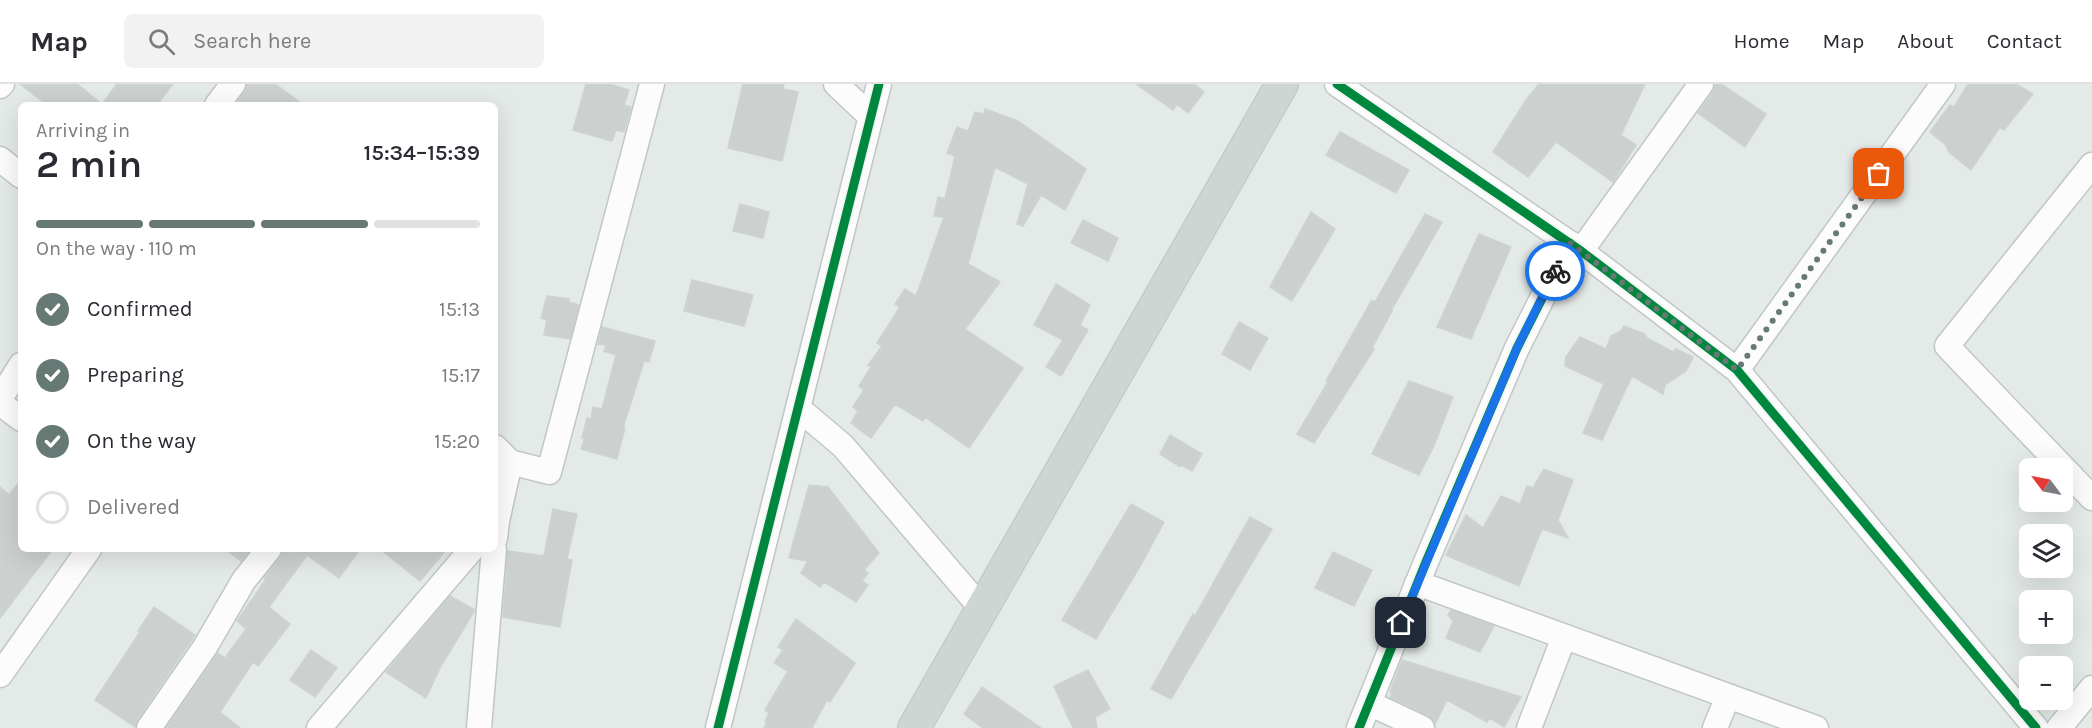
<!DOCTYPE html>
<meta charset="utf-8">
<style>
body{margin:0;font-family:Karla,sans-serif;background:#f2f2f3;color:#2b2b33;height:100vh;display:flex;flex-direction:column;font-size:22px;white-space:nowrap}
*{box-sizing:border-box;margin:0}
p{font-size:20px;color:#7c7c81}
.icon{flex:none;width:33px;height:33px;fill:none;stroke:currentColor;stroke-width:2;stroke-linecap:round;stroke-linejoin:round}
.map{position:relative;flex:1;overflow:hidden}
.panel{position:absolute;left:18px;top:18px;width:480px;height:450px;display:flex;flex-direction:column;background:#fff;border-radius:9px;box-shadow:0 6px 24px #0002}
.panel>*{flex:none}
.needle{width:39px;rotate:302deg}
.buttons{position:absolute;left:2019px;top:374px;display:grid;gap:12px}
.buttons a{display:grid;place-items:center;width:54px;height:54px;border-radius:9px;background:#fff;box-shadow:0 6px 24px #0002;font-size:30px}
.pin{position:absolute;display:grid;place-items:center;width:51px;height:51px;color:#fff;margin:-26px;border-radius:12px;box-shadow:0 3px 9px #0006}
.courier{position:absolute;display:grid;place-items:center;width:60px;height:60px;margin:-30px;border:4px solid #1a73e8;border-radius:50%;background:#fff;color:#222;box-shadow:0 2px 8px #0007}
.headline em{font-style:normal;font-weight:600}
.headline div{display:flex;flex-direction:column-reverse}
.headline{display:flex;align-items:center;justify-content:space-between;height:102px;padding:0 18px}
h1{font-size:39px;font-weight:600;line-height:45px}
.bar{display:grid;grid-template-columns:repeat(4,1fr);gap:9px 6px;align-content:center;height:72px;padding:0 18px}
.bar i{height:8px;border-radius:4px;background:#e1e1e2}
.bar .on{background:#677975}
.bar p{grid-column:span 4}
ol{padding:0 18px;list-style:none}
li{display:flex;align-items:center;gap:18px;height:66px}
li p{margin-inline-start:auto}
li .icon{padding:6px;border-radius:50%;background:#677975;color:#fff;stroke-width:4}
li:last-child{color:#7c7c81}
li i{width:33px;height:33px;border:3px solid #e1e1e2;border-radius:50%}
header{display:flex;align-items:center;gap:36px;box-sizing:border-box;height:84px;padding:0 30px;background:#fff;border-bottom:2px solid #e1e1e2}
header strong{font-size:28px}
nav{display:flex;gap:33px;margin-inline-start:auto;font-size:21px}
.search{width:420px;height:54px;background:#f2f2f3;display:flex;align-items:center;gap:15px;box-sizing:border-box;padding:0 21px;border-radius:9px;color:#7c7c81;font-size:22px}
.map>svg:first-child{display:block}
.building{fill:#ccd1cf;stroke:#cdd3d0;stroke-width:1.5}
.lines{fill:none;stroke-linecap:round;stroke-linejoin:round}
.minor-casing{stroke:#c1c7c4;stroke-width:27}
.major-casing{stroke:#bdc6c3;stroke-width:34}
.minor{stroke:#fbfcfb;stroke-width:24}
.major{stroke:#ced6d3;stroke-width:32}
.cycleway-casing{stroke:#f3f8f6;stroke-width:13}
.cycleway{stroke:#00873e;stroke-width:9}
.done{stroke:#677975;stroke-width:6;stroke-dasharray:0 10.8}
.route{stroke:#1a73e8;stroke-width:8}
</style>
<header>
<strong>Map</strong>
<div class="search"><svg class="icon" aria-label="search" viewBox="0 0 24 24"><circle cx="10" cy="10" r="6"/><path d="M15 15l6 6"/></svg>Search here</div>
<nav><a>Home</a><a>Map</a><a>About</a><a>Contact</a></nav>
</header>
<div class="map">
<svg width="2092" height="644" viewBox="0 0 2092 644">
<rect width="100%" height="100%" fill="#e4eae7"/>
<!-- building -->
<path class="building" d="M 20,0 L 77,0 L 102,20 L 117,0 L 173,0 L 157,21 L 47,21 Z
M 247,0 L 275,0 L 304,21 L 235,21 L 244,9 Z
M 586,0 L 609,0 L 629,6 L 624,21 L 631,23 L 624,48 L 616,46 L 612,57 L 573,46 Z
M 743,0 L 784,0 L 783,5 L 798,8 L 782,77 L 728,64 Z
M 1136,0 L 1194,0 L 1204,8 L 1188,29 L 1177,20 L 1173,26 Z
M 1539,0 L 1645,0 L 1621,51 L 1636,61 L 1613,98 L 1556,58 L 1528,93 L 1493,68 L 1526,16 Z
M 1715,0 L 1721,0 L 1766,30 L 1745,63 L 1698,29 L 1713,8 Z
M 1968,0 L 2016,0 L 2033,10 L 2004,46 L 2000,43 L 1971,86 L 1949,68 L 1945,60 L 1930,48 L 1950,21 L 1954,23 Z
M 985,25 L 1018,37 L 1086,85 L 1065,126 L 1041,111 L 1023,142 L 1017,140 L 1028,100 L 995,83 L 968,180 L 1000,198 L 965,245 L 1023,284 L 969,364 L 925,333 L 923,337 L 895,320 L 871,354 L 851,339 L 858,327 L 853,323 L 864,306 L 859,302 L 871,283 L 868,281 L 882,262 L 877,259 L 900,223 L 895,220 L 905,205 L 916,212 L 944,133 L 934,132 L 938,113 L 945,115 L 955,72 L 947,69 L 957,43 L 968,47 L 975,28 L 984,30 Z
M 1340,48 L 1409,86 L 1396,109 L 1326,71 Z
M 740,120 L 769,128 L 763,154 L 733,147 Z
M 1311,128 L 1335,145 L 1292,217 L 1270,203 Z
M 1425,130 L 1442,138 L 1391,227 L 1392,227 L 1372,264 L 1374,265 L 1314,359 L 1297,350 L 1328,298 L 1326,297 L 1372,216 L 1375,218 Z
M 1083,136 L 1118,154 L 1108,177 L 1071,159 Z
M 1479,150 L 1511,163 L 1471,255 L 1437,243 Z
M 692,196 L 753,211 L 744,242 L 684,227 Z
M 1056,200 L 1090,221 L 1080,241 L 1088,246 L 1061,292 L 1046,283 L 1063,256 L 1034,241 Z
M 547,212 L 569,215 L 569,218 L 579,221 L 570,255 L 544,251 L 547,236 L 541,234 Z
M 1239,238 L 1268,254 L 1250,286 L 1222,270 Z
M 1624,242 L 1645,250 L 1647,254 L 1673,268 L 1676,265 L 1693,273 L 1686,287 L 1665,301 L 1663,310 L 1632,292 L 1602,356 L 1583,349 L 1604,300 L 1565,282 L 1566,273 L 1580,253 L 1606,265 L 1611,252 L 1621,247 Z
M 602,243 L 655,257 L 649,278 L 644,277 L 623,344 L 625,344 L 617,375 L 581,365 L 585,354 L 582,354 L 587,334 L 591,335 L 593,323 L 602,325 L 616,271 L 604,267 L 606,261 L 598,260 Z
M 1409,297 L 1453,313 L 1433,364 L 1419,391 L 1372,370 Z
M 1170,351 L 1202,370 L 1192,387 L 1181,381 L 1180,383 L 1160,370 Z
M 1544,385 L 1573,396 L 1558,436 L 1568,454 L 1542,445 L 1519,502 L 1446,471 L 1466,431 L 1483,444 L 1501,412 L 1520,420 L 1527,402 L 1533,404 Z
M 21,396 L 21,465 L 53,465 L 0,534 L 0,403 L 9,411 Z
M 809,401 L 828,403 L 879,469 L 864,486 L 868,489 L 862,497 L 868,501 L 856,518 L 824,498 L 820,503 L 801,489 L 808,477 L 789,474 Z
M 1131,420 L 1164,438 L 1141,481 L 1096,555 L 1062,536 Z
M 553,425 L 577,430 L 567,475 L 572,476 L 560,543 L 503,533 L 508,467 L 544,472 Z
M 1250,433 L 1272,445 L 1171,615 L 1151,605 L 1193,530 L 1195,532 Z
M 225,465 L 251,465 L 241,477 Z
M 283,465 L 360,465 L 339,494 L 307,471 L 269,523 L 290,540 L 258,582 L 253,578 L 220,628 L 240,644 L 166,644 L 218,569 L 225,574 L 246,545 L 237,537 L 266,495 L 264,494 L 280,474 Z
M 380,465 L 447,465 L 420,497 Z
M 1333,468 L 1372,486 L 1354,522 L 1315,504 Z
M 450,512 L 475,526 L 441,582 L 426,614 L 386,588 Z
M 154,523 L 195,551 L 137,636 L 135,643 L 95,616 L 140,548 L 138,547 Z
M 1451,526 L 1494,542 L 1480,568 L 1446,554 L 1453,537 L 1448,531 Z
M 796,535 L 855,579 L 830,618 L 827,616 L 812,644 L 764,644 L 767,638 L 765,637 L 769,629 L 765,626 L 788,587 L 774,579 L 783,566 L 778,563 Z
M 311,566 L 337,584 L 315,613 L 290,596 Z
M 1402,576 L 1521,613 L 1504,643 L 1490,634 L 1487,638 L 1447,616 L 1435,640 L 1428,631 L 1390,613 L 1392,609 L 1390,608 Z
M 1088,586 L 1110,625 L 1095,633 L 1097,644 L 1073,644 L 1054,602 Z
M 982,603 L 1041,644 L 983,644 L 964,630 Z"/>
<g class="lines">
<defs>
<path id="minor" d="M 836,0 L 871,33
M 1337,0 L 1581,167 L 1737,286 L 2036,644
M 0,2 L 2,0
M 217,21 L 233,0
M 0,75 L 21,92
M 2092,81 L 1947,262 L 2092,414
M 1581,167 L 1701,0
M 1737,286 L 1943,0
M 0,315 L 21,281
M 0,319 L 21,335
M 798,324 L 843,362 L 982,525
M 495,363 L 510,378 L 497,437 L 495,454
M 510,378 L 549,388 L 652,0
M 1417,499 L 1816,644
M 0,591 L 89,465
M 1369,619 L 1422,644
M 149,644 L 205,563 L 244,496 L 269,465
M 319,644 L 472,465
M 479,644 L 494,465
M 718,644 L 879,0
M 1359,644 L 1426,478 L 1517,264 L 1570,159
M 1529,644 L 1564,553
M 1715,644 L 1728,612
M 2059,644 L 2092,604"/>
<path id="major" d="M 914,644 L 1282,0"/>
</defs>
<!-- minor casing -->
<use href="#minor" class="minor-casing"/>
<!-- major casing -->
<use href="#major" class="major-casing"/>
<!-- minor -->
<use href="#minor" class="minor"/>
<!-- major -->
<use href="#major" class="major"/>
<defs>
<path id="cycleway" d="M 1337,0 L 1581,167 L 1737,286 L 2036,644
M 718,644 L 879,0
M 1359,644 L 1426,478 L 1517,264 L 1570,159"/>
</defs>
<!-- cycleway casing -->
<use href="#cycleway" class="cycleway-casing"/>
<!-- cycleway -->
<use href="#cycleway" class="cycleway"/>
</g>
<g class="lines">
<!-- done -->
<path class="done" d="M 1555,187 L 1570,159 L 1737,286 L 1879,90"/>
<!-- route -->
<path class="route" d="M 1401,539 L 1517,264 L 1555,187"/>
</g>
</svg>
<div class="buttons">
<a><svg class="needle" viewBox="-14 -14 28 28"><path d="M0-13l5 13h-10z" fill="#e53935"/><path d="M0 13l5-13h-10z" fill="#7c7c81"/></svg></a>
<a><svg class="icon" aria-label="layers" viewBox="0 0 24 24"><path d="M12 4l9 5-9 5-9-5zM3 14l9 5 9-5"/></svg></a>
<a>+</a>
<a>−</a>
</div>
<div class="pin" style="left:1879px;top:90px;background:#ea580c"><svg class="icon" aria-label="bag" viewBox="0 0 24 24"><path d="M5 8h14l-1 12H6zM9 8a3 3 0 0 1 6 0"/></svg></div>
<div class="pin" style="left:1401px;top:539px;background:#1f2937"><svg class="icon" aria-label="home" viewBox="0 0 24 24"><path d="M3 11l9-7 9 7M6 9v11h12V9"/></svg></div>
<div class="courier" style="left:1555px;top:187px"><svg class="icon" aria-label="bike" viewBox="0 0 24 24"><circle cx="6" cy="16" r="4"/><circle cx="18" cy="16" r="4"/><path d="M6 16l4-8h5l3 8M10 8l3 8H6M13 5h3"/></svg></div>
<section class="panel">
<div class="headline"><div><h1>2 min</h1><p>Arriving in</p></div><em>15:34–15:39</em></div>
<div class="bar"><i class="on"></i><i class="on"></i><i class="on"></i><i></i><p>On the way · 110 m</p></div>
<ol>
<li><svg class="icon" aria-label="check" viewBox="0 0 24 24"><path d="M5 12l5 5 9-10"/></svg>Confirmed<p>15:13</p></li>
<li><svg class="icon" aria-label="check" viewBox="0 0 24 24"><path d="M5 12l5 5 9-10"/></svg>Preparing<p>15:17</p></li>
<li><svg class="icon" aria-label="check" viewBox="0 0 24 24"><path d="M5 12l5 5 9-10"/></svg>On the way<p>15:20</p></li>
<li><i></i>Delivered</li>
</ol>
</section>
</div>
